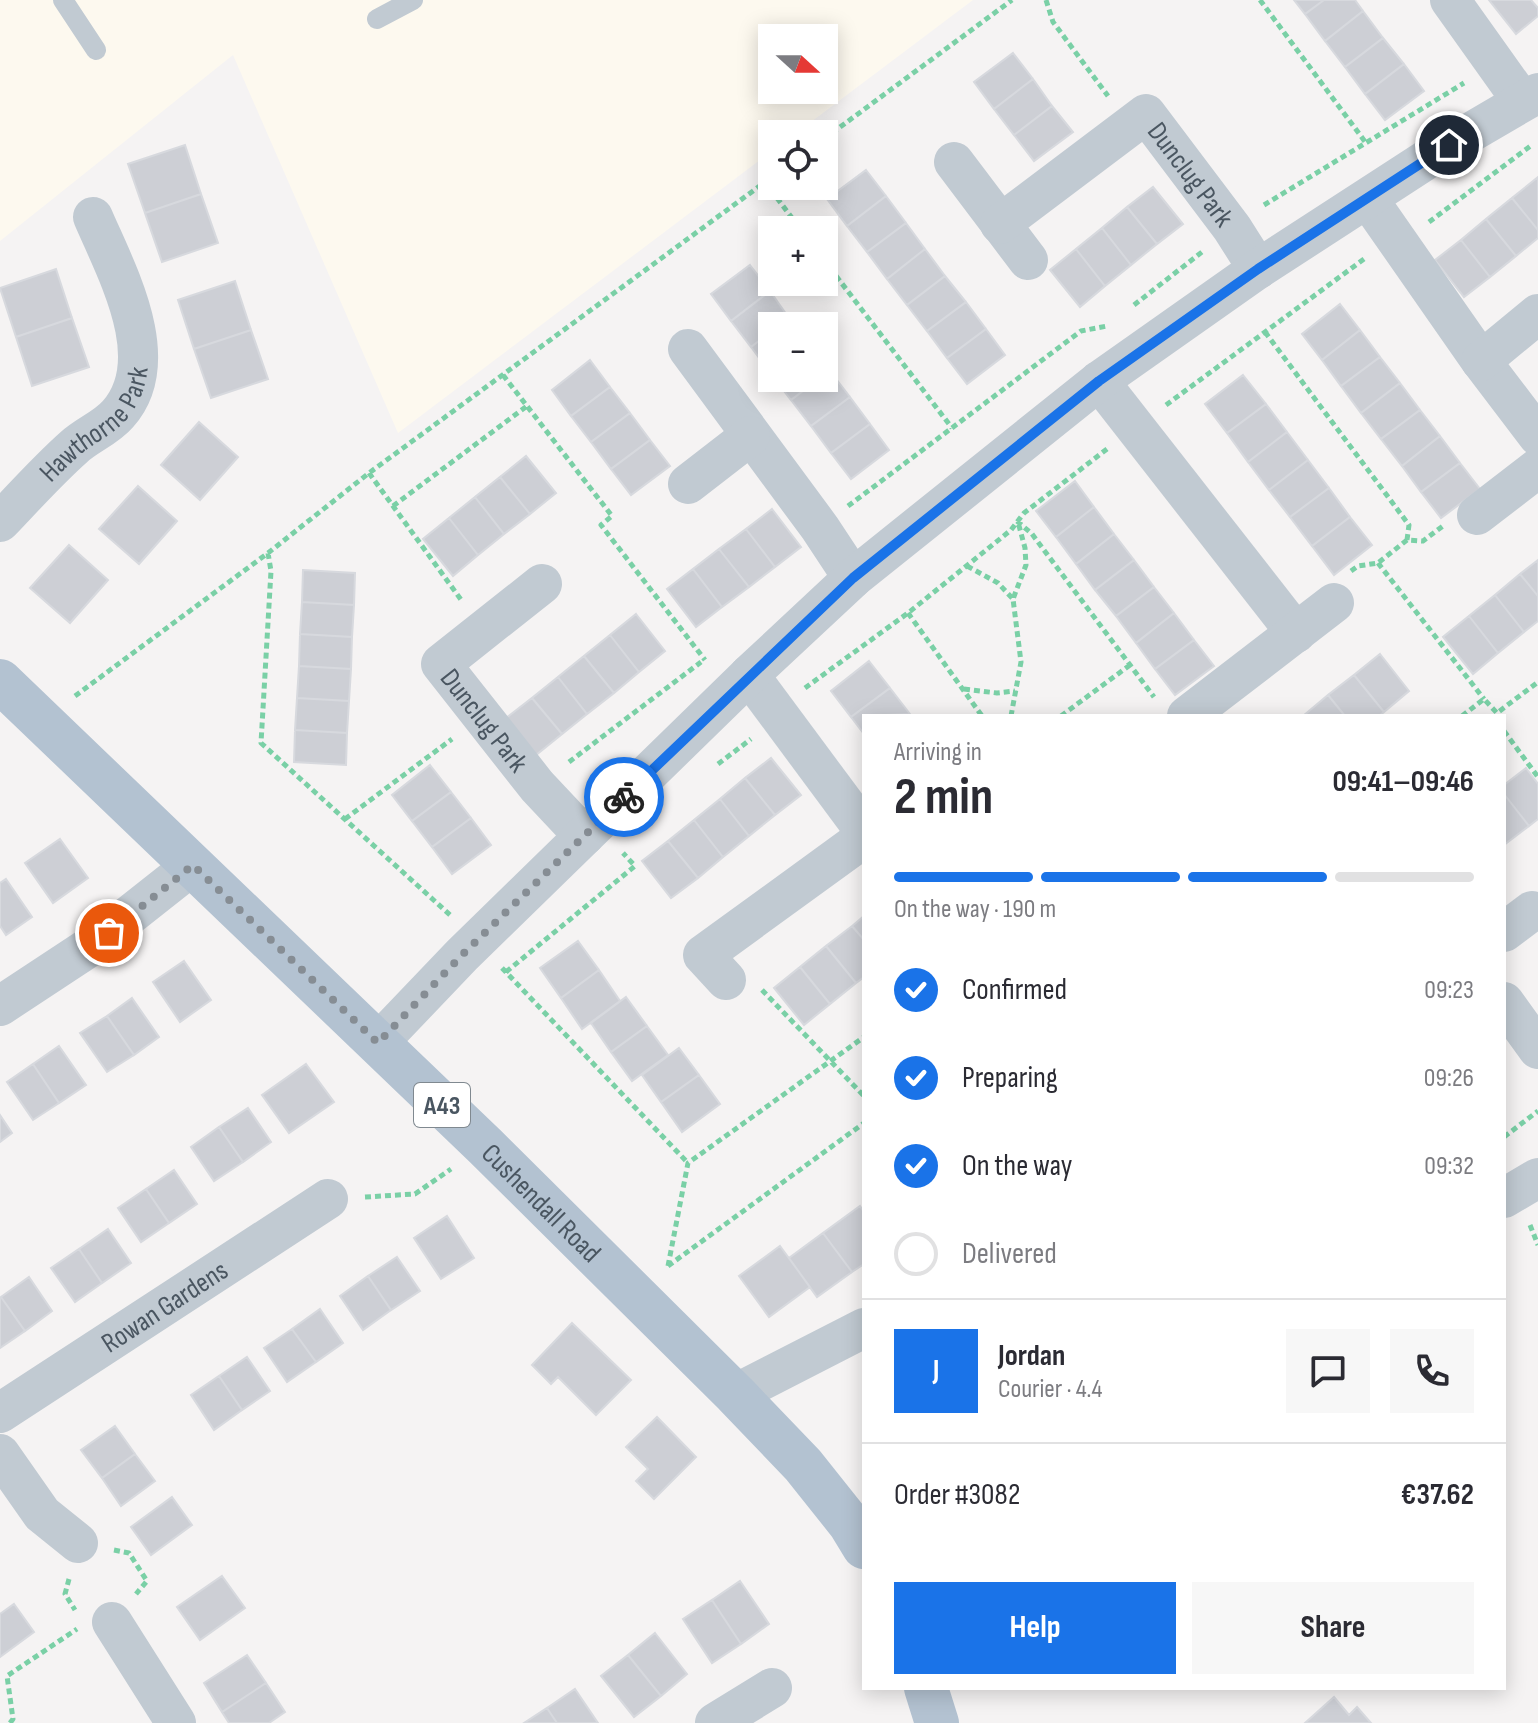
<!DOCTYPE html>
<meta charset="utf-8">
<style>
body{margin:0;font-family:"Sofia Sans Condensed",sans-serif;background:#f7f7f7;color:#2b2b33;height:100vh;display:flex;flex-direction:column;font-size:30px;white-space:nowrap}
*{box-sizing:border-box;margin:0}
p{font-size:26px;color:#7c7c81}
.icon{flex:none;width:44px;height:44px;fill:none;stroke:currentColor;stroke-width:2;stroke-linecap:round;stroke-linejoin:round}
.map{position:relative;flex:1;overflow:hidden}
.details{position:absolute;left:862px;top:714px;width:644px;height:976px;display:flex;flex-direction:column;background:#fff;border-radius:0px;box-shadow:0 4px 20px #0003}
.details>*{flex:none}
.needle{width:52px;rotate:111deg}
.fabs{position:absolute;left:758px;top:24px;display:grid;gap:16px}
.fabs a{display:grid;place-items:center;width:80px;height:80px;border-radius:0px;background:#fff;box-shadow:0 4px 20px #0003;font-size:40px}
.pin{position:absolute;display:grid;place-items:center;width:68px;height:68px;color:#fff;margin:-34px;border:4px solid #fff;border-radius:50%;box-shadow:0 2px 8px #0007}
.courier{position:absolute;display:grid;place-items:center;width:80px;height:80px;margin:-40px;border:6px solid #1a73e8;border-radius:50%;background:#fff;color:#222;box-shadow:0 2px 10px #0007}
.summary em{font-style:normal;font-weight:700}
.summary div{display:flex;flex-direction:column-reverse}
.summary{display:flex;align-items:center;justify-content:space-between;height:136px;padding:0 32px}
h1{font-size:52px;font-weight:700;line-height:60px}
.bar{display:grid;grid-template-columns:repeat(4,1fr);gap:12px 8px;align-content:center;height:96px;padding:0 32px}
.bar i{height:10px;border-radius:6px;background:#e1e1e2}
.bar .current{background:#1a73e8}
.bar p{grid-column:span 4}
.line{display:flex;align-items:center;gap:20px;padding:0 32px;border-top:2px solid #e1e1e2}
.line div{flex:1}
.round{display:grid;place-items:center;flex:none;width:84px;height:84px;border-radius:0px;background:#f7f7f7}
ol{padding:0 32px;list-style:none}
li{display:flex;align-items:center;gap:24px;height:88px}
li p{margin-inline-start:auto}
li .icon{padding:8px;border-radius:50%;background:#1a73e8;color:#fff;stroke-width:4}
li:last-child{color:#7c7c81}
li i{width:44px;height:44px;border:4px solid #e1e1e2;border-radius:50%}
.action{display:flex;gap:16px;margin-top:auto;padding:16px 32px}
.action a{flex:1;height:92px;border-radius:0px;background:#1a73e8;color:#fff;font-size:32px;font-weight:700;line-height:92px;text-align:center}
.action a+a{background:#f7f7f7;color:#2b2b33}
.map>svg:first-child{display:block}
.commercial{fill:#fdf9ef;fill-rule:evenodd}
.building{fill:#cdcfd5;stroke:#d7d9de;stroke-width:2}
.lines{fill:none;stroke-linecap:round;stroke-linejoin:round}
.path{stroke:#7ad0a6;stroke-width:5;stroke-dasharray:6 4;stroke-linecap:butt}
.service{stroke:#c1cad2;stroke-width:20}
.minor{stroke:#c1cad2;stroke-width:40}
.primary{stroke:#b3c2d1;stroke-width:44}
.done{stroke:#868d94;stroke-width:8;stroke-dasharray:0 14.4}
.route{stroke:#1a73e8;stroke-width:10}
.labels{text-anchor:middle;stroke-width:6;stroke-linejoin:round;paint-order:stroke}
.shield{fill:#fff;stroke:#808990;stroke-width:2}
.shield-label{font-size:26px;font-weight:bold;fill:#4a5661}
.street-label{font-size:28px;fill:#4a5661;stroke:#fff}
</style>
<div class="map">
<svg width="1538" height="1723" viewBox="0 0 1538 1723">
<rect width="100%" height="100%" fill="#f5f3f3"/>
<!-- commercial -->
<path class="commercial" d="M 0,0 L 973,0 L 795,134 L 772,134 L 772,151 L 398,433 L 233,55 L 0,241 ZM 772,38 L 824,38 L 824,90 L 772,90 Z"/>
<!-- building -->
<path class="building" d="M 1294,0 L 1324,0 L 1305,14 Z
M 1324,0 L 1355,0 L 1363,11 L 1325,41 L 1305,14 Z
M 1489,0 L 1531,0 L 1538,8 L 1538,16 L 1516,34 Z
M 1363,11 L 1383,38 L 1345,67 L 1325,41 Z
M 1383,38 L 1404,64 L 1365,94 L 1345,67 Z
M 1013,53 L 1033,79 L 994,109 L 974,82 Z
M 1404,64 L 1424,91 L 1385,120 L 1365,94 Z
M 1033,79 L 1052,106 L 1014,135 L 994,109 Z
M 1052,106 L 1073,132 L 1034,161 L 1014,135 Z
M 185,145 L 201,194 L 145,213 L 128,164 Z
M 866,170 L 886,196 L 847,226 L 827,199 Z
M 1538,177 L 1538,230 L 1512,198 Z
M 1153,187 L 1183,224 L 1157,244 L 1127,207 Z
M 201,194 L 218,243 L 162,262 L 145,213 Z
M 886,196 L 906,223 L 867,252 L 847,226 Z
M 1512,198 L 1538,230 L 1538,238 L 1516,256 L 1486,219 Z
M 1127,207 L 1157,244 L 1131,265 L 1102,228 Z
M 1486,219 L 1516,256 L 1490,277 L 1461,240 Z
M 906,223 L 925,249 L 887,279 L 867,252 Z
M 1102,228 L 1131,265 L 1105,286 L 1076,249 Z
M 1461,240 L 1490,277 L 1464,297 L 1435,260 Z
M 925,249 L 945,276 L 907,305 L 887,279 Z
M 1076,249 L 1105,286 L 1080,307 L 1050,270 Z
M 750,265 L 770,291 L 731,321 L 711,294 Z
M 56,269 L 72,318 L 16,337 L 0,288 Z
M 945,276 L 966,302 L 927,331 L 907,305 Z
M 235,281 L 251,330 L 194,349 L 178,300 Z
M 770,291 L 789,318 L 779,326 L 772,326 L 772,331 L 751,347 L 731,321 Z
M 966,302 L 986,329 L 947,358 L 927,331 Z
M 1340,304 L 1360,330 L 1322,360 L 1302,334 Z
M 72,318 L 89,367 L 32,386 L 16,337 Z
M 986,329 L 1005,355 L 967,384 L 947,358 Z
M 251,330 L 268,379 L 211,398 L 194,349 Z
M 1360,330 L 1380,357 L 1341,386 L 1322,360 Z
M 772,331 L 772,373 L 771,374 L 751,347 Z
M 1380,357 L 1400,383 L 1361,413 L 1341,386 Z
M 590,360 L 610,387 L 571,416 L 552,390 Z
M 830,371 L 850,397 L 811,426 L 791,400 L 820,378 L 824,378 Z
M 1243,375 L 1266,404 L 1227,433 L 1205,404 Z
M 774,378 L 820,378 L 791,400 Z
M 1400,383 L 1420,410 L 1381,439 L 1361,413 Z
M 610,387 L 630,413 L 591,442 L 571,416 Z
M 850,397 L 870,424 L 831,453 L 811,426 Z
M 1266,404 L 1287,432 L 1248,462 L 1227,433 Z
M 1420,410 L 1440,436 L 1402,466 L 1381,439 Z
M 630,413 L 650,440 L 611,469 L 591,442 Z
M 199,422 L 238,457 L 200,500 L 161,465 Z
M 870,424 L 889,450 L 851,479 L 831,453 Z
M 1287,432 L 1308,460 L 1269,490 L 1248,462 Z
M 1440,436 L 1460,463 L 1421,492 L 1402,466 Z
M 650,440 L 670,466 L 631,495 L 611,469 Z
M 526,456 L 556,493 L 530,514 L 500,477 Z
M 1308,460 L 1329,488 L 1290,517 L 1269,490 Z
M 1460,463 L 1480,489 L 1441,518 L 1421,492 Z
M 500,477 L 530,514 L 504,534 L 475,497 Z
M 1075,481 L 1094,507 L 1056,537 L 1036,511 Z
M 138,486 L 177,521 L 139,564 L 99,529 Z
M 1329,488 L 1350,517 L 1312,546 L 1290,517 Z
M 475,497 L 504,534 L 478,555 L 449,518 Z
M 1094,507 L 1114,534 L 1076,564 L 1056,537 Z
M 772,509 L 801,547 L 775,567 L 746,529 Z
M 1350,517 L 1372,545 L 1334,575 L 1312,546 Z
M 449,518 L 478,555 L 453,576 L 423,539 Z
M 746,529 L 775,567 L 749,587 L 719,549 Z
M 1114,534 L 1134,560 L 1095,590 L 1076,564 Z
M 69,545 L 108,580 L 70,623 L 30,588 Z
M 719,549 L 749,587 L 722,607 L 693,569 Z
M 1134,560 L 1154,587 L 1116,616 L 1095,590 Z
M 1538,560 L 1538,596 L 1520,574 Z
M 693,569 L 722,607 L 696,627 L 667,589 Z
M 303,570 L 355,573 L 354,605 L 302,602 Z
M 1520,574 L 1538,596 L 1538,621 L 1524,632 L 1495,595 Z
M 1154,587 L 1174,613 L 1136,643 L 1116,616 Z
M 1495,595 L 1524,632 L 1498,653 L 1469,616 Z
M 302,602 L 354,605 L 352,637 L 300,634 Z
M 1174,613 L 1194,640 L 1155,669 L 1136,643 Z
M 636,614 L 665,651 L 639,672 L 610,635 Z
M 1469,616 L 1498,653 L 1473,674 L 1443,637 Z
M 300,634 L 352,637 L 351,669 L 299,666 Z
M 610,635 L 639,672 L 614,693 L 584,656 Z
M 1194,640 L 1214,666 L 1175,695 L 1155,669 Z
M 1380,654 L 1409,691 L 1384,712 L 1354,675 Z
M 584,656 L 614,693 L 587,714 L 558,677 Z
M 869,661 L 890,688 L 851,717 L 831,691 Z
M 299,666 L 351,669 L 349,701 L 297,698 Z
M 1354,675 L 1384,712 L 1379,716 L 1345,716 L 1328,695 Z
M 558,677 L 587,714 L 562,734 L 532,698 Z
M 890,688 L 910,714 L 864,716 L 864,734 L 851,717 Z
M 1328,695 L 1345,716 L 1303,716 Z
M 297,698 L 349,701 L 347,733 L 295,730 Z
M 532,698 L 562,734 L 536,755 L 506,718 Z
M 295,730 L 347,733 L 346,765 L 294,762 Z
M 771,758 L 801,795 L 775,815 L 745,778 Z
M 430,765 L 451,792 L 412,821 L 392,795 Z
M 1526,768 L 1538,784 L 1538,819 L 1529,826 L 1504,794 L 1504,785 Z
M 745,778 L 775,815 L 749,836 L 720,799 Z
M 451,792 L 471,818 L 432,847 L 412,821 Z
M 1504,794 L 1529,826 L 1504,845 Z
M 720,799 L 749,836 L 723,857 L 694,820 Z
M 471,818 L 491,845 L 452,874 L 432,847 Z
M 694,820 L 723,857 L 698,878 L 668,841 Z
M 60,839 L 88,878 L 53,903 L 25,863 Z
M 668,841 L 698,878 L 671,898 L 642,861 Z
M 6,879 L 32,917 L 6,935 L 0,926 L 0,883 Z
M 864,916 L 864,940 L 852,926 Z
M 852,926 L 864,940 L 864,977 L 856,983 L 826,946 Z
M 578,941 L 599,970 L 561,998 L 540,968 Z
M 826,946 L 856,983 L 830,1004 L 800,967 Z
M 184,961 L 211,1000 L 180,1022 L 153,982 Z
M 800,967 L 830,1004 L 804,1025 L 774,988 Z
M 599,970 L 620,1001 L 582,1029 L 561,998 Z
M 626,997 L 647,1026 L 611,1052 L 591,1023 Z
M 132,998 L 159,1037 L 134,1055 L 107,1016 Z
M 107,1016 L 134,1055 L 107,1072 L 80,1033 Z
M 647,1026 L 668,1055 L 632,1081 L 611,1052 Z
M 59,1046 L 86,1085 L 59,1103 L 33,1064 Z
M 679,1048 L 699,1075 L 661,1102 L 642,1075 Z
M 33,1064 L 59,1103 L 33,1120 L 7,1082 Z
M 306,1064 L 334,1102 L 289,1133 L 262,1095 Z
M 699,1075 L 720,1104 L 682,1132 L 661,1102 Z
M 248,1108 L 271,1142 L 243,1162 L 219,1127 Z
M 0,1115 L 12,1133 L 0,1142 Z
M 219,1127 L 243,1162 L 214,1181 L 191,1147 Z
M 174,1170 L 197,1204 L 169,1223 L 146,1189 Z
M 146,1189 L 169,1223 L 141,1242 L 118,1208 Z
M 860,1206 L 864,1212 L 864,1264 L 852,1272 L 823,1233 Z
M 447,1216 L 474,1258 L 441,1279 L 414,1238 Z
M 108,1229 L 131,1263 L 102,1283 L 79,1249 Z
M 823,1233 L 852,1272 L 817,1297 L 789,1258 Z
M 780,1246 L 810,1287 L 769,1317 L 739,1276 Z
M 79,1249 L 102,1283 L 75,1302 L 51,1268 Z
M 397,1257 L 420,1291 L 391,1310 L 368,1276 Z
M 368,1276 L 391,1310 L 363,1330 L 340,1296 Z
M 29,1277 L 52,1311 L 25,1331 L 1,1297 Z
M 1,1297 L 25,1331 L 0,1348 L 0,1298 Z
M 320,1309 L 343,1343 L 316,1362 L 292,1329 Z
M 572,1323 L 631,1380 L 596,1415 L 558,1377 L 551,1384 L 532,1365 Z
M 292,1329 L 316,1362 L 287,1382 L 264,1348 Z
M 247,1357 L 270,1391 L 242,1410 L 219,1376 Z
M 219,1376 L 242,1410 L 214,1430 L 191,1395 Z
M 657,1417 L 696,1457 L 654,1499 L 636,1481 L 648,1469 L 626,1447 Z
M 115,1426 L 135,1454 L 102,1478 L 81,1450 Z
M 135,1454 L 155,1481 L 121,1506 L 102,1478 Z
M 172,1497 L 192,1525 L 151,1555 L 131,1527 Z
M 222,1576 L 245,1608 L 200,1640 L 177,1607 Z
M 740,1581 L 769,1624 L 741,1644 L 712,1600 Z
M 712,1600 L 741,1644 L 712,1663 L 683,1619 Z
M 14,1604 L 34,1632 L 0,1657 L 0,1614 Z
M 655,1633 L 687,1674 L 661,1696 L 628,1655 Z
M 247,1655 L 266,1683 L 222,1712 L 204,1683 Z
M 628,1655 L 661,1696 L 634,1717 L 601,1676 Z
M 266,1683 L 285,1712 L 269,1723 L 229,1723 L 222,1712 Z
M 575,1689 L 598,1723 L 557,1723 L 547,1708 Z
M 1334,1697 L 1349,1715 L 1357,1707 L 1371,1723 L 1305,1723 Z
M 547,1708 L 557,1723 L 524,1723 Z"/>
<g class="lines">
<!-- path -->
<path class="path" d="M 1046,0 L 1053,22 L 1108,96
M 1260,0 L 1366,143
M 824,139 L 1012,0
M 765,182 L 801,230
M 1264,205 L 1464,83
M 1429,222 L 1533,144
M 824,260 L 952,428
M 1134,305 L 1202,252
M 1265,332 L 1409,525 L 1407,540
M 503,375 L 612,516 L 601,525 L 705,660
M 1166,405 L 1364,259
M 369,473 L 462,601
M 393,506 L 527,406
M 848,506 L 1081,331 L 1107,326
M 1017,521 L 1032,534 L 1154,697
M 268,553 L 271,571 L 261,743 L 450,915
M 1378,563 L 1484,699
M 967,566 L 998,583 L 1013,599
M 1351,571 L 1358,566 L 1378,563 L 1407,540 L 1423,541 L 1443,526
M 908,613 L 982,716
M 805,688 L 908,613 L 1011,530 L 1024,513 L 1107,449
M 964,689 L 997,693 L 1015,691
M 75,696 L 268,553 L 369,473 L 772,177
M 1011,716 L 1021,662 L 1013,599 L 1026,565 L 1025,548 L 1018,522
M 1061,716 L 1130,665
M 1462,716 L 1484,699 L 1497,713 L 1538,682
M 1504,731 L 1538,777
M 569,762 L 701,662
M 718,764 L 751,739
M 345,819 L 452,739
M 502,968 L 688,1163
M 506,972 L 635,866 L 623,853
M 762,990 L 864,1096
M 1504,1137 L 1538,1111
M 365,1197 L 415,1194 L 451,1169
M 1530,1225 L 1538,1245
M 668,1266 L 688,1163 L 864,1037
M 668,1266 L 864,1123
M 114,1550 L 129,1553 L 147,1581 L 136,1594
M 69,1579 L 65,1594 L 75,1610
M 10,1723 L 13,1719 L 7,1676 L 77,1629"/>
<!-- service -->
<path class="service" d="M 63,0 L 96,50
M 377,19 L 413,0"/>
<!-- minor -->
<g class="minor">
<path d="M 1450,0 L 1522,101"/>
<path d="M 954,162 L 1028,260"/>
<path d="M 1368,199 L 1481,361 L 1538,436"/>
<path id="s1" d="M 1000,224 L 1146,114 L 1232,228 L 1258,269"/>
<path d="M 688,349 L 820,528 L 853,578"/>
<path d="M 1481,361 L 1538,314"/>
<path d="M 1099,381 L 1296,633"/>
<path d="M 688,484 L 750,436"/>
<path d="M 1477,515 L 1538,468"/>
<path id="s2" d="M 0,522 C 24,497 48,470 74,447 C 87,435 106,428 118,414 C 166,360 116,271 93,217"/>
<path id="s3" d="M 542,584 L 441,664 L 537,786 L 584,836"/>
<path d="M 749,675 L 864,830"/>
<path d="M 1187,716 L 1334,603"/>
<path d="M 1504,932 L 1532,911"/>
<path d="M 726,980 L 703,955 L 864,838"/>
<path d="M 1504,1002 L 1538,1049"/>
<path d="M 0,1006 L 88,948 L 193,865"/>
<path d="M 378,1043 L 462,955 L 749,675 L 853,578 L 1099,381 L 1258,269 L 1449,145 L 1538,93"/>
<path d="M 1504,1198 L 1538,1178"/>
<path d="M 735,1394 L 864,1328"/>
<path id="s4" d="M 0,1413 L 328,1199"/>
<path d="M 0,1454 L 42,1514 L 78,1543"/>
<path d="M 112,1622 L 176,1723"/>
<path d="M 715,1723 L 772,1688"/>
</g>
<!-- primary -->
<g class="primary">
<path id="s5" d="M 0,681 L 485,1146 L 735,1394 L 803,1465 L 850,1524 L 864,1547"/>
<path d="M 926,1688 L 937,1723"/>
</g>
</g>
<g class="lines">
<!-- done -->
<path class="done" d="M 109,933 L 193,865 L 378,1043 L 462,955 L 624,797"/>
<!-- route -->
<path class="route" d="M 624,797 L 853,578 L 1099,381 L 1258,269 L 1449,145"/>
</g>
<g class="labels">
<!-- shield labels -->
<rect class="shield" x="414" y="1083" width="56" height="44" rx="6"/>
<g class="shield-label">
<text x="442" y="1114">A43</text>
</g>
<!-- street labels -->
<g class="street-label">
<text dy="10" stroke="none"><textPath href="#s1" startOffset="258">Dunclug Park</textPath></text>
<text dy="10" stroke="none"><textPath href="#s2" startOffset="138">Hawthorne Park</textPath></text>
<text dy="10" stroke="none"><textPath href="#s3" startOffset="200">Dunclug Park</textPath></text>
<text dy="10" stroke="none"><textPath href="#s5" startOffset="752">Cushendall Road</textPath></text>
<text dy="10" stroke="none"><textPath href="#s4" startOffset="196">Rowan Gardens</textPath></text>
</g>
</g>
</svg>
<div class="fabs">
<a><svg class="needle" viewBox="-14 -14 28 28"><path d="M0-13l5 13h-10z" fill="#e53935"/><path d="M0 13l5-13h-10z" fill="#7c7c81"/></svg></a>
<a><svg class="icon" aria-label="locate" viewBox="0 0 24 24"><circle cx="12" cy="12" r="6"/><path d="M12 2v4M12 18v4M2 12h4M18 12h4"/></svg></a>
<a>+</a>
<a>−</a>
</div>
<div class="pin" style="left:109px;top:933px;background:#ea580c"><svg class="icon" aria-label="bag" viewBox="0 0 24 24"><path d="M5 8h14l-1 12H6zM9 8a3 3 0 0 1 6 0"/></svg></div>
<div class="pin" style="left:1449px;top:145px;background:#1f2937"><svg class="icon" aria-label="home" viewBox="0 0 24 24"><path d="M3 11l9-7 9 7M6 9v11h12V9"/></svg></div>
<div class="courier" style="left:624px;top:797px"><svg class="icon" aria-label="bike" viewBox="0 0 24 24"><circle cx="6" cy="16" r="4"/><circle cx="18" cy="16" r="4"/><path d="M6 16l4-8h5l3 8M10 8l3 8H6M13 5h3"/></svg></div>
<section class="details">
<div class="summary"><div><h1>2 min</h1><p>Arriving in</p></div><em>09:41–09:46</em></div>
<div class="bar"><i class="current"></i><i class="current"></i><i class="current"></i><i></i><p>On the way · 190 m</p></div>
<ol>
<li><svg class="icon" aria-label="check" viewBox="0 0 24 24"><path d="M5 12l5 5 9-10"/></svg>Confirmed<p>09:23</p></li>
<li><svg class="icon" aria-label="check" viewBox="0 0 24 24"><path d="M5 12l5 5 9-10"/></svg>Preparing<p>09:26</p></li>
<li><svg class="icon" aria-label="check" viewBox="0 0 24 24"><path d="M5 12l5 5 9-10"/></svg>On the way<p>09:32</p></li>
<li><i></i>Delivered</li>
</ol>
<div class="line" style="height:144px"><b class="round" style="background:#1a73e8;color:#fff">J</b><div><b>Jordan</b><p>Courier · 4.4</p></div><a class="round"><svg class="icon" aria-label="chat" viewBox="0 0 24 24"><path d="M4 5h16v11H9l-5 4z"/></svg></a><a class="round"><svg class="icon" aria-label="phone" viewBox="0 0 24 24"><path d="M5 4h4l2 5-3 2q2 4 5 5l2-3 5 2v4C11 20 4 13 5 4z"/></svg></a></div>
<div class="line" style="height:104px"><div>Order #3082</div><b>€37.62</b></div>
<div class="action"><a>Help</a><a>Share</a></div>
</section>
</div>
